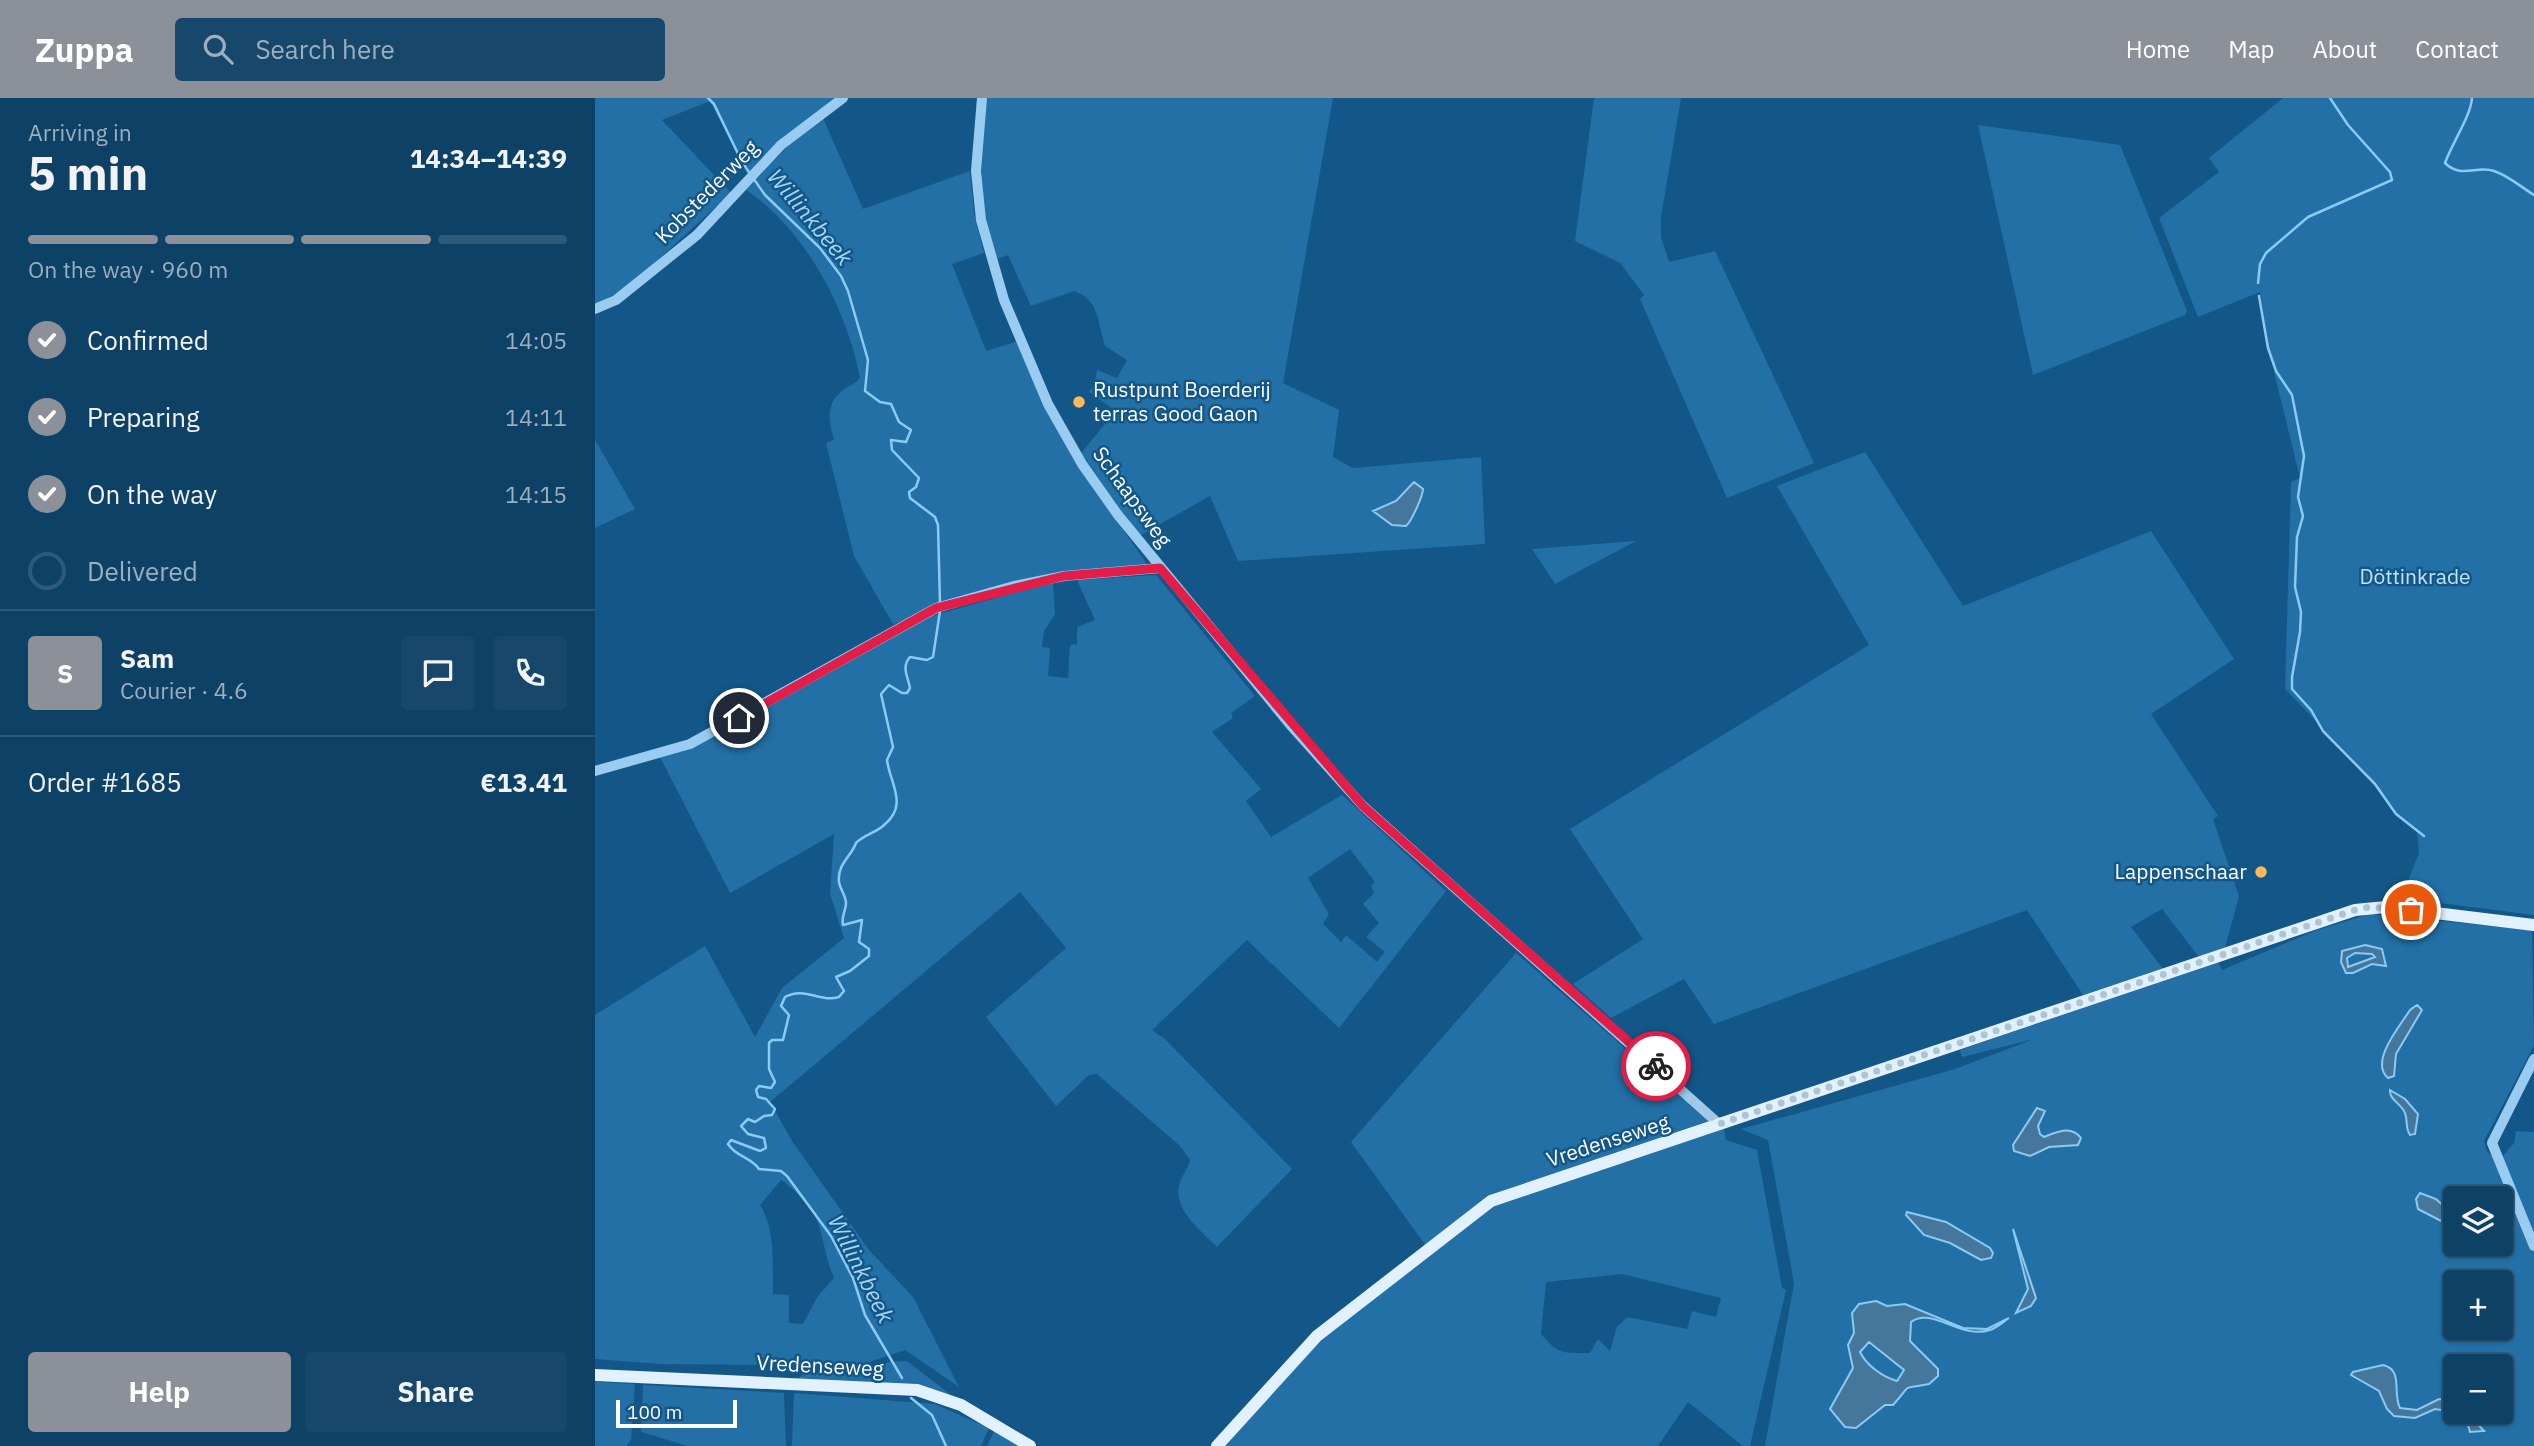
<!DOCTYPE html>
<meta charset="utf-8">
<style>
body{margin:0;font-family:"IBM Plex Sans",sans-serif;background:#17486c;color:#f1f3f6;height:100vh;display:flex;flex-direction:column;font-size:26px;white-space:nowrap}
*{box-sizing:border-box;margin:0}
p{font-size:23px;color:#9bafbf}
.icon{flex:none;width:38px;height:38px;fill:none;stroke:currentColor;stroke-width:2;stroke-linecap:round;stroke-linejoin:round}
.map{position:relative;flex:1;overflow:hidden}
.panel{display:flex;flex-direction:column;background:#0e4166;width:595px}
.panel>*{flex:none}
.fabs{position:absolute;left:1848px;top:1088px;display:grid;gap:14px}
.fabs a{display:grid;place-items:center;width:70px;height:70px;border-radius:7px;background:#0e4166;box-shadow:0 2px 5px #0004,0 0 0 2px #2e5a7a;font-size:35px}
.scale{position:absolute;left:21px;bottom:18px;width:121px;box-sizing:border-box;padding-left:7px;border:4px solid #fff;border-top:0;font-size:19px;line-height:24px;white-space:nowrap;color:#fff;-webkit-text-stroke:5px #135788;paint-order:stroke}
.pin{position:absolute;display:grid;place-items:center;width:60px;height:60px;color:#fff;margin:-30px;border:4px solid #fff;border-radius:50%;box-shadow:0 2px 7px #0007}
.courier{position:absolute;display:grid;place-items:center;width:70px;height:70px;margin:-35px;border:5px solid #e11d48;border-radius:50%;background:#fff;color:#222;box-shadow:0 2px 9px #0007}
.summary em{font-style:normal;font-weight:700}
.summary div{display:flex;flex-direction:column-reverse}
.summary{display:flex;align-items:center;justify-content:space-between;height:119px;padding:0 28px}
h1{font-size:46px;font-weight:700;line-height:52px}
.bar{display:grid;grid-template-columns:repeat(4,1fr);gap:10px 7px;align-content:center;height:84px;padding:0 28px}
.bar i{height:9px;border-radius:5px;background:#2e5a7a}
.bar .current{background:#8c9099}
.bar p{grid-column:span 4}
.line{display:flex;align-items:center;gap:18px;padding:0 28px;border-top:2px solid #2e5a7a}
.line div{flex:1}
.round{display:grid;place-items:center;flex:none;width:74px;height:74px;border-radius:7px;background:#17486c}
ol{padding:0 28px;list-style:none}
li{display:flex;align-items:center;gap:21px;height:77px}
li p{margin-inline-start:auto}
li .icon{padding:7px;border-radius:50%;background:#8c9099;color:#fff;stroke-width:4}
li:last-child{color:#9bafbf}
li i{width:38px;height:38px;border:4px solid #2e5a7a;border-radius:50%}
.button{display:flex;gap:14px;margin-top:auto;padding:14px 28px}
.button a{flex:1;height:80px;border-radius:7px;background:#8c9099;color:#fff;font-size:28px;font-weight:700;line-height:80px;text-align:center}
.button a+a{background:#17486c;color:#f1f3f6}
header{display:flex;align-items:center;gap:42px;box-sizing:border-box;height:98px;padding:0 35px;background:#8c9099;color:#fff}
header strong{font-size:33px}
nav{display:flex;gap:38px;margin-inline-start:auto;font-size:24px}
.search{width:490px;height:63px;background:#17486c;display:flex;align-items:center;gap:18px;box-sizing:border-box;padding:0 24px;border-radius:7px;color:#9bafbf;font-size:26px}
main{display:flex;flex:1;min-height:0}
.map>svg:first-child{display:block}
.green{fill:#2270a6;fill-rule:evenodd}
.water{fill:#45779c;stroke:#8bcaf3;stroke-width:2;fill-rule:evenodd}
.lines{fill:none;stroke-linecap:round;stroke-linejoin:round}
.stream{stroke:#8bcaf3;stroke-width:2.5}
.minor{stroke:#99ccf0;stroke-width:10}
.major{stroke:#e2f1ff;stroke-width:12}
.done{stroke:#acc4d5;stroke-width:7;stroke-dasharray:0 12.6}
.route{stroke:#e11d48;stroke-width:9}
.poi-dot{fill:#ffb758;stroke:#135788;stroke-width:2.5}
.labels{text-anchor:middle;stroke-width:5;stroke-linejoin:round;paint-order:stroke}
.street-label{font-size:21px;fill:#fff;stroke:#135788}
.poi-label{font-size:21px;fill:#fff;stroke:#135788;text-anchor:start}
.park-label{font-size:21px;fill:#bfe3fb;stroke:#135788}
.water-label{font-size:23px;font-style:italic;fill:#a4d6f7;stroke:#135788}
</style>
<header>
<strong>Zuppa</strong>
<div class="search"><svg class="icon" aria-label="search" viewBox="0 0 24 24"><circle cx="10" cy="10" r="6"/><path d="M15 15l6 6"/></svg>Search here</div>
<nav><a>Home</a><a>Map</a><a>About</a><a>Contact</a></nav>
</header>
<main>
<section class="panel">
<div class="summary"><div><h1>5 min</h1><p>Arriving in</p></div><em>14:34–14:39</em></div>
<div class="bar"><i class="current"></i><i class="current"></i><i class="current"></i><i></i><p>On the way · 960 m</p></div>
<ol>
<li><svg class="icon" aria-label="check" viewBox="0 0 24 24"><path d="M5 12l5 5 9-10"/></svg>Confirmed<p>14:05</p></li>
<li><svg class="icon" aria-label="check" viewBox="0 0 24 24"><path d="M5 12l5 5 9-10"/></svg>Preparing<p>14:11</p></li>
<li><svg class="icon" aria-label="check" viewBox="0 0 24 24"><path d="M5 12l5 5 9-10"/></svg>On the way<p>14:15</p></li>
<li><i></i>Delivered</li>
</ol>
<div class="line" style="height:126px"><b class="round" style="background:#8c9099;color:#fff">S</b><div><b>Sam</b><p>Courier · 4.6</p></div><a class="round"><svg class="icon" aria-label="chat" viewBox="0 0 24 24"><path d="M4 5h16v11H9l-5 4z"/></svg></a><a class="round"><svg class="icon" aria-label="phone" viewBox="0 0 24 24"><path d="M5 4h4l2 5-3 2q2 4 5 5l2-3 5 2v4C11 20 4 13 5 4z"/></svg></a></div>
<div class="line" style="height:91px"><div>Order #1685</div><b>€13.41</b></div>
<div class="button"><a>Help</a><a>Share</a></div>
</section>
<div class="map">
<svg width="1939" height="1348" viewBox="0 0 1939 1348">
<rect width="100%" height="100%" fill="#135788"/>
<!-- green -->
<path class="green" d="M 0,0 L 240,0 L 184,45 L 153,77 L 115,3 L 67,22 L 136,95 L 33,189 L 0,207 Z
M 390,0 L 738,0 L 688,285 L 744,312 L 738,359 L 758,370 L 886,359 L 890,446 L 643,463 L 615,398 L 544,438 L 486,355 L 521,313 L 494,294 L 500,285 L 502,272 L 522,280 L 532,262 L 510,248 C 503,225 504,201 479,193 L 436,208 L 413,157 L 400,162 C 384,107 384,57 390,0 ZM 815,387 L 825,403 C 816,411 820,420 811,428 L 797,427 L 778,414 L 801,403 Z
M 999,0 L 1086,0 L 1066,119 L 1066,139 L 1074,164 L 1120,153 L 1219,365 L 1132,400 L 1045,201 L 1049,197 L 1025,165 L 980,143 Z
M 1688,0 L 1939,0 L 1939,817 L 1806,800 L 1824,755 L 1822,734 L 1799,714 L 1772,676 L 1690,591 L 1696,384 L 1705,380 L 1679,274 L 1682,272 L 1674,253 L 1665,194 L 1603,219 L 1564,120 L 1624,74 L 1614,60 Z
M 228,20 L 268,111 L 375,73 L 379,115 L 389,155 L 357,166 L 391,253 L 423,243 L 476,357 L 554,469 L 459,476 L 298,526 L 259,458 L 231,345 L 239,342 C 233,321 230,304 251,290 C 256,287 260,286 265,280 C 252,211 210,131 151,92 L 192,49 Z
M 1383,27 L 1525,47 L 1592,213 L 1590,217 L 1438,277 Z
M 0,342 L 40,411 L 0,430 Z
M 1270,354 L 1368,508 L 1556,433 L 1639,561 L 1556,616 L 1623,718 L 1618,721 L 1644,798 L 1630,850 L 1604,859 L 1567,811 L 1536,829 L 1568,871 L 1488,897 L 1432,812 L 1119,926 L 1089,881 L 1016,920 L 978,886 L 1048,841 L 975,731 L 1274,547 L 1182,388 Z
M 1041,443 L 960,486 L 937,451 Z
M 561,477 L 660,598 L 636,615 L 638,620 L 617,634 L 666,691 L 651,703 L 676,739 L 747,697 L 851,793 L 744,930 L 652,842 L 557,932 L 570,941 L 697,1071 L 622,1149 C 607,1133 579,1113 584,1088 C 586,1078 593,1072 595,1062 L 585,1048 L 502,976 L 494,977 L 461,1008 L 391,919 L 471,850 L 425,794 L 175,1004 L 197,1043 L 274,1152 L 318,1199 L 364,1289 L 310,1252 L 263,1268 L 65,1266 L 0,1261 L 0,917 L 110,848 L 160,939 L 187,890 L 249,840 L 235,796 L 239,736 L 135,795 L 65,659 L 337,518 L 458,484 L 460,516 L 449,533 L 447,549 L 455,550 L 453,578 L 473,580 L 475,547 L 482,546 L 482,529 L 500,522 L 482,482 ZM 755,751 L 780,784 L 776,788 L 779,795 L 768,806 L 784,825 L 771,839 L 790,854 L 782,864 L 751,837 L 746,844 L 728,826 L 734,816 L 713,780 ZM 186,1082 C 200,1091 222,1114 225,1131 C 230,1150 231,1160 239,1180 L 223,1198 L 208,1226 L 194,1225 L 194,1197 L 178,1196 C 177,1167 181,1132 165,1107 Z
M 1775,816 L 1937,832 L 1939,947 L 1889,1043 L 1892,1054 L 1904,1063 L 1919,1045 L 1921,1033 L 1939,1034 L 1939,1348 L 1170,1348 L 1199,1185 L 1173,1042 L 1146,1031 L 1360,971 L 1439,941 L 1367,959 L 1365,952 L 1623,864 L 1627,872 L 1722,832 ZM 1860,1101 L 1906,1101 L 1906,1146 L 1860,1146 ZM 1860,1185 L 1906,1185 L 1906,1230 L 1860,1230 ZM 1860,1269 L 1906,1269 L 1906,1314 L 1860,1314 Z
M 921,855 L 1113,1023 L 904,1095 L 831,1148 L 756,1044 Z
M 1129,1031 L 1131,1042 L 1162,1052 L 1187,1190 L 1191,1192 L 1155,1348 L 1148,1348 L 1093,1304 L 1063,1348 L 626,1348 L 705,1262 L 747,1223 L 894,1108 ZM 1027,1176 L 1126,1200 L 1121,1219 L 1097,1213 L 1092,1231 L 1032,1219 L 1022,1229 L 1015,1253 L 1003,1241 L 995,1255 C 968,1255 964,1257 946,1236 L 951,1184 Z
M 312,1263 L 356,1297 L 200,1284 L 208,1276 L 263,1275 L 294,1264 Z
M 0,1284 L 40,1286 L 36,1342 L 31,1348 L 0,1348 Z
M 48,1287 L 189,1295 L 191,1348 L 93,1348 L 46,1334 Z
M 199,1295 L 340,1306 L 394,1330 L 386,1348 L 197,1348 Z
M 399,1333 L 425,1348 L 392,1348 Z"/>
<!-- water -->
<path class="water" d="M 819,384 L 828,391 C 828,398 816,424 811,428 L 797,427 L 778,413 L 801,403 Z
M 1770,847 L 1787,851 L 1791,868 L 1777,866 L 1758,875 L 1751,875 L 1746,864 L 1747,853 ZM 1760,855 L 1777,856 L 1780,859 L 1753,869 L 1752,860 Z
M 1822,907 L 1827,912 L 1801,956 L 1799,978 L 1793,980 C 1774,964 1805,928 1815,912 Z
M 1795,992 L 1810,1001 L 1823,1016 L 1820,1036 L 1815,1037 C 1810,1030 1813,1023 1810,1015 C 1806,1005 1794,1002 1795,992 Z
M 1442,1010 L 1450,1013 L 1443,1028 L 1445,1036 L 1449,1039 C 1462,1034 1476,1027 1486,1040 L 1483,1047 L 1454,1049 L 1435,1058 L 1419,1053 L 1418,1047 Z
M 1825,1095 L 1841,1101 L 1855,1114 L 1854,1122 L 1846,1123 L 1823,1111 L 1821,1101 Z
M 1312,1114 L 1351,1124 L 1395,1150 L 1398,1155 L 1396,1160 L 1386,1162 L 1355,1145 L 1329,1137 L 1311,1117 Z
M 1418,1131 L 1441,1200 L 1436,1208 L 1421,1215 L 1433,1191 Z
M 1281,1203 L 1292,1208 L 1310,1206 L 1368,1230 L 1392,1231 L 1414,1220 C 1408,1224 1402,1230 1395,1232 C 1366,1242 1337,1208 1316,1224 L 1315,1243 L 1343,1271 L 1343,1278 L 1334,1286 C 1304,1292 1319,1284 1298,1307 L 1290,1307 L 1261,1330 L 1250,1329 L 1235,1311 L 1258,1270 L 1253,1247 L 1259,1235 L 1257,1215 L 1264,1206 ZM 1274,1244 L 1309,1272 L 1302,1283 C 1288,1279 1272,1268 1265,1254 Z
M 1788,1267 C 1809,1272 1797,1295 1805,1310 L 1822,1312 L 1844,1301 L 1860,1304 L 1860,1314 L 1840,1311 L 1820,1320 L 1799,1318 L 1792,1311 L 1784,1293 L 1756,1277 L 1758,1274 Z
M 1861,1314 L 1878,1314 L 1879,1322 L 1889,1333 L 1875,1334 L 1871,1320 Z"/>
<g class="lines">
<!-- stream -->
<path class="stream" d="M 113,0 L 119,6 L 147,64 L 170,97 L 225,150 L 246,178 L 253,193 L 273,262 L 270,293 L 285,304 L 296,306 L 304,324 L 316,332 L 311,344 L 296,342 L 297,352 L 324,380 L 321,389 L 314,394 L 315,400 L 340,419 L 343,427 L 345,506
M 1877,0 C 1876,18 1856,47 1850,65 C 1866,81 1882,67 1899,73 C 1914,78 1926,89 1939,97
M 1663,185 L 1665,166 L 1671,155 L 1713,119 L 1797,82 L 1795,74 L 1753,27 L 1735,0
M 1664,198 L 1673,250 L 1681,273 L 1697,297 L 1709,358 L 1703,399 L 1708,418 L 1702,439 L 1700,489 L 1706,514 L 1705,534 L 1697,579 L 1697,591 L 1716,612 L 1728,633 L 1780,686 L 1801,716 L 1829,738
M 307,1280 L 270,1217 L 258,1180 L 236,1138 L 192,1078 L 186,1073 L 164,1071 C 156,1059 141,1059 133,1046 L 136,1042 L 165,1053 L 171,1050 L 169,1040 L 153,1036 L 146,1028 L 153,1021 L 160,1024 L 169,1018 L 177,1017 L 180,1011 L 171,1001 L 163,999 L 161,992 L 164,988 L 176,990 L 180,984 L 174,971 L 174,945 L 177,942 L 188,942 L 194,917 L 186,908 L 190,899 C 210,888 225,905 244,899 L 249,893 L 241,879 L 255,873 L 274,858 L 274,851 L 264,844 L 267,822 L 248,827 C 246,818 251,813 251,805 C 251,798 245,791 244,784 C 242,766 256,759 261,745 C 270,736 281,735 289,727 C 314,707 295,686 292,662 L 298,649 L 286,596 L 294,587 L 307,595 L 312,595 L 315,590 C 313,579 306,569 315,559 L 332,562 L 338,559 L 345,513
M 316,1300 L 337,1317 L 351,1348"/>
<!-- minor -->
<path class="minor" d="M 387,0 L 381,73 L 386,122 L 409,202 L 453,306 L 487,366 L 523,417 L 698,630 L 768,708 L 1124,1026
M 0,211 L 21,202 L 102,137 L 186,47 L 248,0
M 0,673 L 95,646 L 341,510 L 419,488 L 469,478 L 565,470
M 1939,961 L 1897,1045 L 1939,1148"/>
<!-- major -->
<path class="major" d="M 0,1277 L 322,1292 L 366,1307 L 435,1348
M 622,1348 L 722,1238 L 896,1103 L 1760,812 L 1791,809 L 1939,827"/>
</g>
<g class="lines">
<!-- done -->
<path class="done" d="M 1061,968 L 1124,1026 L 1760,812 L 1774,809 L 1816,812"/>
<!-- route -->
<path class="route" d="M 144,620 L 341,510 L 469,478 L 565,470 L 768,708 L 1061,968"/>
</g>
<!-- markers -->
<g class="poi-dot">
<circle cx="484" cy="304" r="7"/>
<circle cx="1666" cy="774" r="7"/>
</g>
<g class="labels">
<!-- street labels -->
<g class="street-label">
<text transform="translate(112 94) rotate(-45)" y="7">Kobstederweg</text>
<text transform="translate(537 399) rotate(54)" y="7">Schaapsweg</text>
<text transform="translate(1013 1043) rotate(-18)" y="7">Vredenseweg</text>
<text transform="translate(225 1268) rotate(3)" y="7">Vredenseweg</text>
</g>
<!-- poi labels -->
<g class="poi-label">
<text x="498" y="299">Rustpunt Boerderij<tspan x="498" dy="24">terras Good Gaon</tspan></text>
<text x="1652" y="781" text-anchor="end">Lappenschaar</text>
</g>
<!-- park labels -->
<g class="park-label">
<text x="1820" y="486">Döttinkrade</text>
</g>
<!-- water labels -->
<g class="water-label">
<text transform="translate(215 119) rotate(50)" y="8">Willinkbeek</text>
<text transform="translate(266 1171) rotate(63)" y="8">Willinkbeek</text>
</g>
</g>
</svg>
<div class="fabs">
<a><svg class="icon" aria-label="layers" viewBox="0 0 24 24"><path d="M12 4l9 5-9 5-9-5zM3 14l9 5 9-5"/></svg></a>
<a>+</a>
<a>−</a>
</div>
<div class="scale">100 m</div>
<div class="pin" style="left:1816px;top:812px;background:#ea580c"><svg class="icon" aria-label="bag" viewBox="0 0 24 24"><path d="M5 8h14l-1 12H6zM9 8a3 3 0 0 1 6 0"/></svg></div>
<div class="pin" style="left:144px;top:620px;background:#1f2937"><svg class="icon" aria-label="home" viewBox="0 0 24 24"><path d="M3 11l9-7 9 7M6 9v11h12V9"/></svg></div>
<div class="courier" style="left:1061px;top:968px"><svg class="icon" aria-label="bike" viewBox="0 0 24 24"><circle cx="6" cy="16" r="4"/><circle cx="18" cy="16" r="4"/><path d="M6 16l4-8h5l3 8M10 8l3 8H6M13 5h3"/></svg></div>
</div>
</main>
